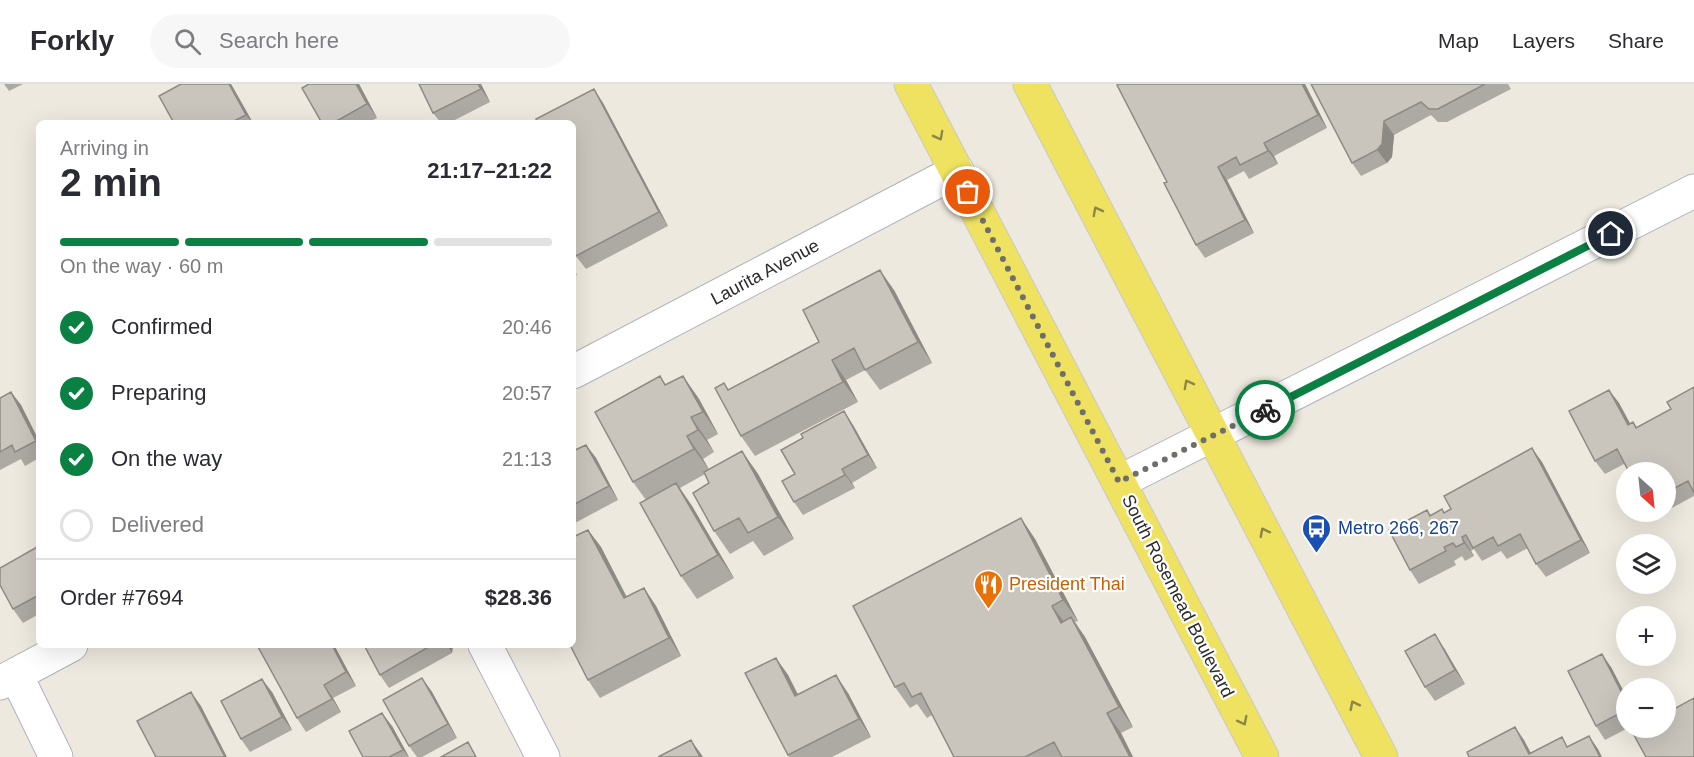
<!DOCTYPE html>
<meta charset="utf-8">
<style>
body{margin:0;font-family:Arial,sans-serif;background:#f7f7f7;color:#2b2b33;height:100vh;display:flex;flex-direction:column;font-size:22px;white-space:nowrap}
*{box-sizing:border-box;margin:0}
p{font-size:20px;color:#7c7c81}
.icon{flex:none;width:33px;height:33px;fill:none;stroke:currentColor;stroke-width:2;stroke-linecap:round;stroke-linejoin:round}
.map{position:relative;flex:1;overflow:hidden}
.side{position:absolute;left:36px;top:36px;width:540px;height:528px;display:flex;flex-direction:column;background:#fff;border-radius:9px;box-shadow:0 6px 24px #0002}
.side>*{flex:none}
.needle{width:39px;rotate:153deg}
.fabs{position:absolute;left:1616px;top:378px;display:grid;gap:12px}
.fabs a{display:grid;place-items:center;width:60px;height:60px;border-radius:50%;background:#fff;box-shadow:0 6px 24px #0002;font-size:30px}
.pin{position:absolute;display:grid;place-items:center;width:51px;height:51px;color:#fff;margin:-26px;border:3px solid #fff;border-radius:50%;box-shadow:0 2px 6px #0007}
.courier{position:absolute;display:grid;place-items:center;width:60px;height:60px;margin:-30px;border:4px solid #0b8043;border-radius:50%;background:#fff;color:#222;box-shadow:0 2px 8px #0007}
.overview em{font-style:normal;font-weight:600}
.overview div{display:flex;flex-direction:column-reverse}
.overview{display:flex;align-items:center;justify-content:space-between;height:102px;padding:0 24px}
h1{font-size:39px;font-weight:600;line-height:45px}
.bar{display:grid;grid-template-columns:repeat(4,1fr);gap:9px 6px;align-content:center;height:72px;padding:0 24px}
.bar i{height:8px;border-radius:4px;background:#e1e1e2}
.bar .on{background:#0b8043}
.bar p{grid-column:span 4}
.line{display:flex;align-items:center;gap:15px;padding:0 24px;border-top:2px solid #e1e1e2}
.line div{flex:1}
ol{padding:0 24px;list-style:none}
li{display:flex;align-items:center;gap:18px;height:66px}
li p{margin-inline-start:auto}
li .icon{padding:6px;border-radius:50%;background:#0b8043;color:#fff;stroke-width:4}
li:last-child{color:#7c7c81}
li i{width:33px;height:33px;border:3px solid #e1e1e2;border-radius:50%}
header{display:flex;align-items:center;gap:36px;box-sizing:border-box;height:84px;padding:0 30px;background:#fff;border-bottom:2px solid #e1e1e2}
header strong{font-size:28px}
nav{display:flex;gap:33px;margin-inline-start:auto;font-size:21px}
.search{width:420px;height:54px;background:#f7f7f7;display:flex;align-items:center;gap:15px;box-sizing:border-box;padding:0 21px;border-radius:33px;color:#7c7c81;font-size:22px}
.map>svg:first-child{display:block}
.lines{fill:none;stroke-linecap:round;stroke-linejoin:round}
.minor-casing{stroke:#b1b2bf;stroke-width:35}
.tertiary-casing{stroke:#b1b2bf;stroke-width:35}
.primary-casing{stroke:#c8c8c8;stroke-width:35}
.minor{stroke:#fff;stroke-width:33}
.tertiary{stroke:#fff;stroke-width:33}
.primary{stroke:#efe261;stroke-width:33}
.wall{fill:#ada9a3}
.shaded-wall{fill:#8d8a84}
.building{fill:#c9c5bd;stroke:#8d8a84;stroke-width:1.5}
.oneway{stroke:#8d8646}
.done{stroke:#6f6e6a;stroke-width:6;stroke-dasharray:0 10.8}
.route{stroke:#0b8043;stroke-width:8}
.labels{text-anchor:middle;stroke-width:4.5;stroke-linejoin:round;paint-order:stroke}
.street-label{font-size:18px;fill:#2b2b2b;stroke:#fff}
.transit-label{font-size:18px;fill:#164399;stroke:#fff;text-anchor:start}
.food-label{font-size:18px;fill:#c56008;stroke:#fff;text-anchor:start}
</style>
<header>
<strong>Forkly</strong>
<div class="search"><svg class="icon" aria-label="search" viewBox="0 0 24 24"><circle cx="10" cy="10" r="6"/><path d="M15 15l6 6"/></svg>Search here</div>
<nav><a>Map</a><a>Layers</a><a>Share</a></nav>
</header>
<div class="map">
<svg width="1694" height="673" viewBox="0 0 1694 673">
<rect width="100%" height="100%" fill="#ede9de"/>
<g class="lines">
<defs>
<path id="minor" d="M 573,288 L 957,87
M 485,561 L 543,673
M 16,591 L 56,673
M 0,599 L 71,561"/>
<path id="tertiary" d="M 1119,398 L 1694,107"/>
<path id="primary" d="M 911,0 L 1262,673
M 1030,0 L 1381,673"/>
</defs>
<!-- minor casing -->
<use href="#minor" class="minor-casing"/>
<!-- tertiary casing -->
<use href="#tertiary" class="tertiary-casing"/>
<!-- primary casing -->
<use href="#primary" class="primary-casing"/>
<!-- minor -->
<use href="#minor" class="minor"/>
<!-- tertiary -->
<use href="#tertiary" class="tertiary"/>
<!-- primary -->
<use href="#primary" class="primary"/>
</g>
<!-- wall -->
<path class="wall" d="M 4,0 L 23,0 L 9,7 Z
M 231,0 L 253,39 L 174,39 Z
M 359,0 L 377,34 L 367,39 L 322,39 Z
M 481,0 L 490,18 L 449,39 L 441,39 L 433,29 Z
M 1305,0 L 1327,44 L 1274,72 L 1278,80 L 1249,95 L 1244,87 L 1227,96 L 1254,149 L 1205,174 L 1196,161 L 1167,98 Z
M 1311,0 L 1508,0 L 1511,5 L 1447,38 L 1438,38 L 1431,31 L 1394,51 L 1392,73 L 1387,79 L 1361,92 L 1352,79 Z
M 594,5 L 603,19 L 668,142 L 586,185 L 576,172 Z
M 573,183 L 577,191 L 573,193 Z
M 894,206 L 932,279 L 880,306 L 865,286 L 846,296 L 858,318 L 755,372 L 741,352 L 724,299 L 729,306 L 819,258 Z
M 660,292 L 666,301 L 683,292 L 699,315 L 718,350 L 707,356 L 714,368 L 703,375 L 709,386 L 742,367 L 758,390 L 794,455 L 764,472 L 753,457 L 730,470 L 714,447 L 709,399 L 705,390 L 680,404 L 692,422 L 734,494 L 697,515 L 681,492 L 646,416 L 633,398 Z
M 1694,303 L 1694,412 L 1655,433 L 1651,428 L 1665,428 L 1665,388 L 1624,380 L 1605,390 L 1595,377 L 1609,306 L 1619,319 L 1630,340 L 1633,338 L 1637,343 L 1671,325 Z
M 11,308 L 21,321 L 39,357 L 39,374 L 25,382 L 21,375 L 0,386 L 0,314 Z
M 853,341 L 877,384 L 852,399 L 855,404 L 803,431 L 794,418 L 795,390 Z
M 586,361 L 596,374 L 618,416 L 573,440 L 573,367 Z
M 1542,378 L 1590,469 L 1546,493 L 1536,480 L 1528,464 L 1507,475 L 1501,467 L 1482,477 L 1474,465 L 1471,467 L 1474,472 L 1465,477 L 1462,472 L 1454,477 L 1456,481 L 1419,500 L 1410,486 L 1427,426 L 1431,431 L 1445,429 Z
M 1021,434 L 1035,455 L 1078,537 L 1075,538 L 1085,553 L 1133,643 L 1121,649 L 1133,673 L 954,673 L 932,631 L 927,634 L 917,620 L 910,624 L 895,603 Z
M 588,446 L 601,463 L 627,513 L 644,504 L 656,522 L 681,572 L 600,614 L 588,596 Z
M 39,466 L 39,530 L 23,539 L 13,525 Z
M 257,561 L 334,561 L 356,602 L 333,614 L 341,628 L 306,648 L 297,634 Z
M 364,561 L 453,561 L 452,569 L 389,604 L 380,591 Z
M 1444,564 L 1465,600 L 1435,617 L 1425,603 Z
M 776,574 L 788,591 L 798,610 L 848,609 L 871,653 L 832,673 L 789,673 L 745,589 Z
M 1611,583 L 1626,612 L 1626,644 L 1628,644 L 1605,656 L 1596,642 Z
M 422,594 L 432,608 L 457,654 L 422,673 L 417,673 L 409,662 Z
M 272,608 L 292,646 L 250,668 L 241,655 Z
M 392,642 L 409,673 L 363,673 Z"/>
<!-- shaded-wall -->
<path class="shaded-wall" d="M 229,0 L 231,0 L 253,39 L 246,31 Z
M 356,0 L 359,0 L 377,34 L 367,20 Z
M 478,0 L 481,0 L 490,18 L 481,5 Z
M 1302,0 L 1305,0 L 1327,44 L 1318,31 Z
M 594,5 L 603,19 L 668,142 L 659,128 Z
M 1384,37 L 1394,51 L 1392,73 L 1387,79 L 1377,66 Z
M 1264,59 L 1274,72 L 1278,80 L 1268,67 Z
M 1218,83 L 1227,96 L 1254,149 L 1245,136 Z
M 880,186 L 894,206 L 932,279 L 918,258 Z
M 832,276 L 846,296 L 858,318 L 843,298 Z
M 683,292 L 699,315 L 718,350 L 703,328 Z
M 1609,306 L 1619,319 L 1638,354 L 1628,341 Z
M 11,308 L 21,321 L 39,357 L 39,361 Z
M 844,327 L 853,341 L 877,384 L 868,371 Z
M 691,333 L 707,356 L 714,368 L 698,346 Z
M 687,352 L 703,375 L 710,387 L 694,365 Z
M 586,361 L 596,374 L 618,416 L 609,402 Z
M 1532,364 L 1542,378 L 1590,469 L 1581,456 Z
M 742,367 L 758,390 L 794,455 L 778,433 Z
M 842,385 L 852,399 L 855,404 L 845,391 Z
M 676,399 L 692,422 L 734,494 L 718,471 Z
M 1021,434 L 1035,455 L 1078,537 L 1063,516 Z
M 588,446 L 601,463 L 636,532 L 624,514 Z
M 1462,453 L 1471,467 L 1474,472 L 1464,459 Z
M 644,504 L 656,522 L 681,572 L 669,554 Z
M 1052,522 L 1067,542 L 1061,539 Z
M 1071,533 L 1085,553 L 1133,643 L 1119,623 Z
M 1435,550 L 1444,564 L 1465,600 L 1455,586 Z
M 332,561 L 334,561 L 356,602 L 346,588 Z
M 447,561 L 453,561 L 452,569 Z
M 1602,570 L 1611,583 L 1626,612 L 1626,617 Z
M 776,574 L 788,591 L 807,630 L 795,612 Z
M 836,591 L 848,609 L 871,653 L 859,635 Z
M 422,594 L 432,608 L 457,654 L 448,640 Z
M 262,595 L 272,608 L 292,646 L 282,633 Z
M 324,601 L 333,614 L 341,628 L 332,615 Z
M 191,608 L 201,622 L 227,673 L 225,673 Z
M 382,629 L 392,642 L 409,673 L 403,666 Z
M 1107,629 L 1121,649 L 1133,673 L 1130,673 Z
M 1515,643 L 1524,656 L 1533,673 L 1529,670 Z
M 1589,652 L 1598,665 L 1602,673 L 1600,673 Z
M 691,656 L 701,670 L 703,673 L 700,673 Z"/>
<!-- building -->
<path class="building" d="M 181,0 L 229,0 L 246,31 L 230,39 L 174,39 L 159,12 Z
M 309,0 L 356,0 L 367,20 L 333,39 L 322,39 L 302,4 Z
M 419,0 L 478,0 L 481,5 L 433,29 Z
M 1119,0 L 1302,0 L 1318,31 L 1264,59 L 1268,67 L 1240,81 L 1236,73 L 1218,83 L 1245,136 L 1196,161 L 1164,99 L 1167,98 L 1117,1 Z
M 1311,0 L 1485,0 L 1438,25 L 1429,25 L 1421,18 L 1384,37 L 1382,60 L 1377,66 L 1352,79 Z
M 594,5 L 659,128 L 576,172 L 573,165 L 573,39 L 538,39 L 536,35 Z
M 880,186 L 918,258 L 865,286 L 854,264 L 832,276 L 843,298 L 741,352 L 715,304 L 724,299 L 728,306 L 819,258 L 803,226 Z
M 660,292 L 665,301 L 683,292 L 703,328 L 691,333 L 698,346 L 687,352 L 694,365 L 633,398 L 595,328 Z
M 1694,303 L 1694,409 L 1688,397 L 1665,409 L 1665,388 L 1629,388 L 1617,365 L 1595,377 L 1569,327 L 1609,306 L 1628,341 L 1633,338 L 1636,344 L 1671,325 L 1667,318 Z
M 11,308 L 36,357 L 15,368 L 12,361 L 0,368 L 0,314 Z
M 844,327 L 868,371 L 842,385 L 845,391 L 794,418 L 782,397 L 795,390 L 781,366 L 803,354 L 801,350 Z
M 586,361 L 609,402 L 573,421 L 573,367 Z
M 1532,364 L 1581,456 L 1536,480 L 1520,450 L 1498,462 L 1493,453 L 1473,464 L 1466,451 L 1462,453 L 1464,459 L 1456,463 L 1453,459 L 1444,463 L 1446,467 L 1410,486 L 1389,446 L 1427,426 L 1430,432 L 1442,425 L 1444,429 L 1451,425 L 1444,412 Z
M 742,367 L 778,433 L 748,449 L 739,434 L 714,447 L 693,409 L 709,399 L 704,388 Z
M 676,399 L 718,471 L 681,492 L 640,419 Z
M 1021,434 L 1063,516 L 1052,522 L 1061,539 L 1071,533 L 1119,623 L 1107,629 L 1130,673 L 1062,673 L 1054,658 L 1025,673 L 954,673 L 921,609 L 912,613 L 904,599 L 895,603 L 853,522 Z
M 588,446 L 624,514 L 644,504 L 669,554 L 588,596 L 570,561 L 573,561 L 573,453 Z
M 37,463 L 39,466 L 39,511 L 13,525 L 0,501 L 0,484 Z
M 1435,550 L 1455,586 L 1425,603 L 1405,567 Z
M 257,561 L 332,561 L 346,588 L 324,601 L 332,615 L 297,634 Z
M 364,561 L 432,561 L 380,591 Z
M 1602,570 L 1626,617 L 1626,626 L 1596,642 L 1568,587 Z
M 776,574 L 795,612 L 836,591 L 859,635 L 788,671 L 745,589 Z
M 422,594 L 448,640 L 409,662 L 383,616 Z
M 262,595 L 282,633 L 241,655 L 221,617 Z
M 191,608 L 225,673 L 156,673 L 137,637 Z
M 1694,614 L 1694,673 L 1646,673 L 1630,644 L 1665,644 L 1665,630 Z
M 382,629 L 403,666 L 389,673 L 363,673 L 349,647 Z
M 1515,643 L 1529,670 L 1562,653 L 1567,663 L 1589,652 L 1600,673 L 1469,673 L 1467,668 Z
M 691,656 L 700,673 L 658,673 Z
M 468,658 L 476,673 L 441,673 Z"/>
<!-- one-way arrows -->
<defs><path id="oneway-chevron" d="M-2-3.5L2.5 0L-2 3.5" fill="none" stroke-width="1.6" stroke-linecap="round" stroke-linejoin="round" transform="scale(1.5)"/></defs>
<g class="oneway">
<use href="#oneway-chevron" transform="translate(939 52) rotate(62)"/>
<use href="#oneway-chevron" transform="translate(1097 127) rotate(-118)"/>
<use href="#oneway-chevron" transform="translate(1188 300) rotate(-118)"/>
<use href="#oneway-chevron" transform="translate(1264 448) rotate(-117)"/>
<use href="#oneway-chevron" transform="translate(1354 621) rotate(-117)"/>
<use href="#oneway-chevron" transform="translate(1243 637) rotate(63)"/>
</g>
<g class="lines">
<!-- done -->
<path class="done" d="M 968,108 L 1119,398 L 1265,326"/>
<!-- route -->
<path class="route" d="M 1265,326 L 1611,150"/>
</g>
<!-- icons -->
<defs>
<symbol id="bus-pin" viewBox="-11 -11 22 30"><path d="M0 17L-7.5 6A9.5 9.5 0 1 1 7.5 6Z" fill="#1a4fb4" stroke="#fff"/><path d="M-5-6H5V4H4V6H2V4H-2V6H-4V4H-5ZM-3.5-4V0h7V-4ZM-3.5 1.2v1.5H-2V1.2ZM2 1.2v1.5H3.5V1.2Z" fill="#fff"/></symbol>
<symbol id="restaurant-pin" viewBox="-11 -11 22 30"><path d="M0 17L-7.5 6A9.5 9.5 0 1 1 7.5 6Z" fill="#e8710a" stroke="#fff"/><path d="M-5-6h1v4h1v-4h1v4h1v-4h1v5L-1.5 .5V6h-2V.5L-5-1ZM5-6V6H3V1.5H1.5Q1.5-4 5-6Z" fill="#fff"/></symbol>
</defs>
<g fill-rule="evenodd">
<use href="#bus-pin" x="1300" y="428" width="33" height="45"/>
<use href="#restaurant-pin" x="972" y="484" width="33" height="45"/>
</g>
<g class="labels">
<!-- street labels -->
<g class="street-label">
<text transform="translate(765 188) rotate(-28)" y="6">Laurita Avenue</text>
<text transform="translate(1178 512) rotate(63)" y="6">South Rosemead Boulevard</text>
</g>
<!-- transit labels -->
<g class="transit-label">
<text x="1338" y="450">Metro 266, 267</text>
</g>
<!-- food labels -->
<g class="food-label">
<text x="1009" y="506">President Thai</text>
</g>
</g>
</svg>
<div class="fabs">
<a><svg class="needle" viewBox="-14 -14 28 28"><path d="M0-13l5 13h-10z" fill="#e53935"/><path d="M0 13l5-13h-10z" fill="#7c7c81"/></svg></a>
<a><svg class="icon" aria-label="layers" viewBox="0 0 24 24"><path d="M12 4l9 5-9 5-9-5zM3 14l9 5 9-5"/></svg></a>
<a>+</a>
<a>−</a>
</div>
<div class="pin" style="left:968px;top:108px;background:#ea580c"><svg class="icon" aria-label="bag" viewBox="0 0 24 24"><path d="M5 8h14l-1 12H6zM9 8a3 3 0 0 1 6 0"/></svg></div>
<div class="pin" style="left:1611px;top:150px;background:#1f2937"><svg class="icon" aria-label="home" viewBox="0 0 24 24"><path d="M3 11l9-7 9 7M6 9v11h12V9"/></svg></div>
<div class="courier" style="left:1265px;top:326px"><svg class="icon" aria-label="bike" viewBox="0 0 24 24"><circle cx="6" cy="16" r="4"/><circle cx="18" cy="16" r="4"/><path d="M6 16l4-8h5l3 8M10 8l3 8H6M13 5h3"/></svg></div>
<section class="side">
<div class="overview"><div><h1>2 min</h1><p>Arriving in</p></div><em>21:17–21:22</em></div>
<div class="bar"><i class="on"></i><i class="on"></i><i class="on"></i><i></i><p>On the way · 60 m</p></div>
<ol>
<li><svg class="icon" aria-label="check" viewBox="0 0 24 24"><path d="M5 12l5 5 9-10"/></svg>Confirmed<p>20:46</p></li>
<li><svg class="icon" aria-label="check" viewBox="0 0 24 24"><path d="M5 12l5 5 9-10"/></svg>Preparing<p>20:57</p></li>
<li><svg class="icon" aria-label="check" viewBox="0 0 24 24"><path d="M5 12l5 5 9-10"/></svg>On the way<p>21:13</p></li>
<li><i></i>Delivered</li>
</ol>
<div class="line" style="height:78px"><div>Order #7694</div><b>$28.36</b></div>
</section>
</div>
